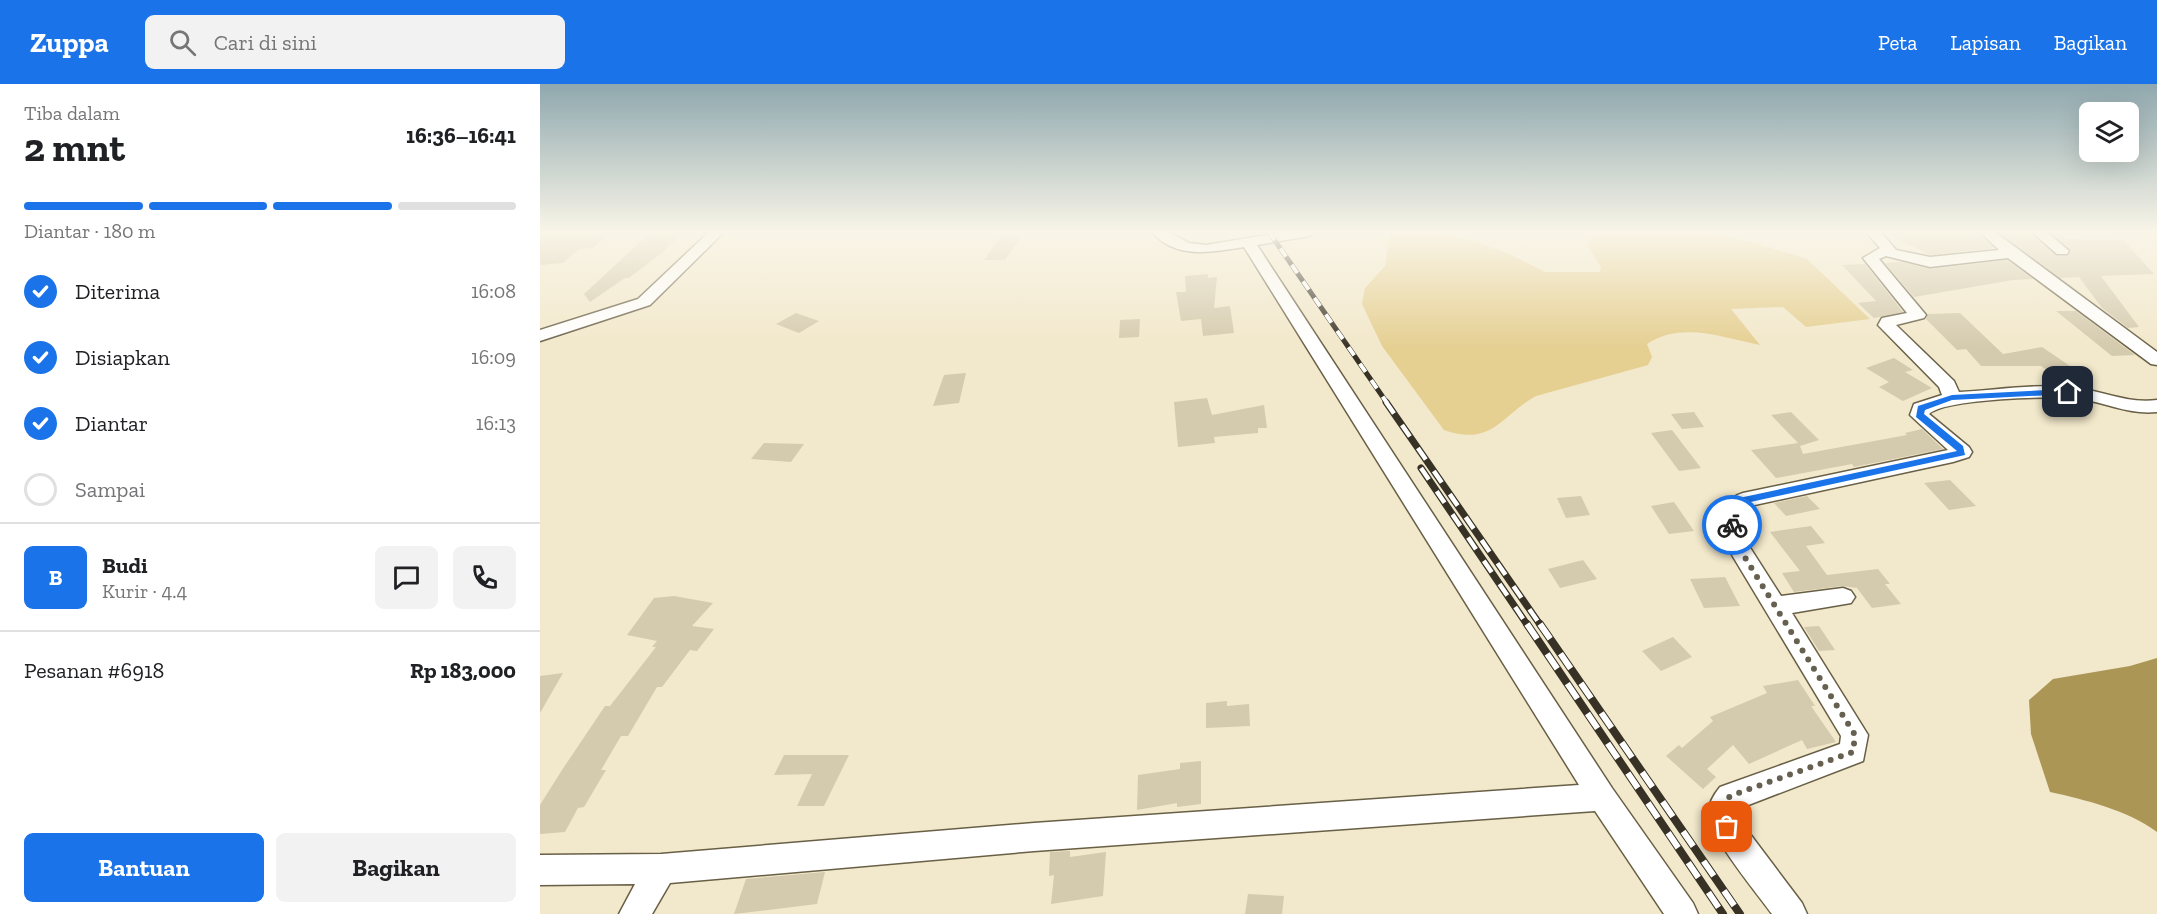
<!DOCTYPE html>
<html lang="id">
<meta charset="utf-8">
<style>
body{margin:0;font-family:"Zilla Slab",serif;background:#f2f2f2;color:#202124;height:100vh;display:flex;flex-direction:column;font-size:22px;white-space:nowrap}
*{box-sizing:border-box;margin:0}
p{font-size:20px;color:#757577}
.icon{flex:none;width:33px;height:33px;fill:none;stroke:currentColor;stroke-width:2;stroke-linecap:round;stroke-linejoin:round}
.map{position:relative;flex:1;overflow:hidden}
.panel{display:flex;flex-direction:column;background:#fff;width:540px}
.panel>*{flex:none}
.fabs{position:absolute;left:1539px;top:18px;display:grid;gap:12px}
.fabs a{display:grid;place-items:center;width:60px;height:60px;border-radius:9px;background:#fff;box-shadow:0 6px 24px #0002;font-size:30px}
.pin{position:absolute;display:grid;place-items:center;width:51px;height:51px;color:#fff;margin:-26px;border-radius:12px;box-shadow:0 3px 9px #0006}
.courier{position:absolute;display:grid;place-items:center;width:60px;height:60px;margin:-30px;border:4px solid #1a73e8;border-radius:50%;background:#fff;color:#222;box-shadow:0 2px 8px #0007}
.headline em{font-style:normal;font-weight:800}
.headline div{display:flex;flex-direction:column-reverse}
.headline{display:flex;align-items:center;justify-content:space-between;height:102px;padding:0 24px}
h1{font-size:39px;font-weight:800;line-height:45px}
.bar{display:grid;grid-template-columns:repeat(4,1fr);gap:9px 6px;align-content:center;height:72px;padding:0 24px}
.bar i{height:8px;border-radius:4px;background:#e0e0e0}
.bar .on{background:#1a73e8}
.bar p{grid-column:span 4}
.line{display:flex;align-items:center;gap:15px;padding:0 24px;border-top:2px solid #e0e0e0}
.line div{flex:1}
.round{display:grid;place-items:center;flex:none;width:63px;height:63px;border-radius:9px;background:#f2f2f2}
ol{padding:0 24px;list-style:none}
li{display:flex;align-items:center;gap:18px;height:66px}
li p{margin-inline-start:auto}
li .icon{padding:6px;border-radius:50%;background:#1a73e8;color:#fff;stroke-width:4}
li:last-child{color:#757577}
li i{width:33px;height:33px;border:3px solid #e0e0e0;border-radius:50%}
.primary-button{display:flex;gap:12px;margin-top:auto;padding:12px 24px}
.primary-button a{flex:1;height:69px;border-radius:9px;background:#1a73e8;color:#fff;font-size:24px;font-weight:800;line-height:69px;text-align:center}
.primary-button a+a{background:#f2f2f2;color:#202124}
header{display:flex;align-items:center;gap:36px;box-sizing:border-box;height:84px;padding:0 30px;background:#1a73e8;color:#fff}
header strong{font-size:28px}
nav{display:flex;gap:33px;margin-inline-start:auto;font-size:21px}
.search{width:420px;height:54px;background:#f2f2f2;display:flex;align-items:center;gap:15px;box-sizing:border-box;padding:0 21px;border-radius:9px;color:#757577;font-size:22px}
main{display:flex;flex:1;min-height:0}
.map>svg:first-child{display:block}
.green{fill:#e5cf91}
.water{fill:#ab9656}
.building{fill:#d4caae}
.lines{fill:none;stroke-linecap:round;stroke-linejoin:round}
.minor-casing{stroke:#685f46;stroke-width:3}
.minor{fill:#fff;fill-rule:evenodd}
.rail-far2-casing{stroke:#373225;stroke-width:5}
.rail-far1-casing{stroke:#373225;stroke-width:7}
.rail-casing{stroke:#373225;stroke-width:8}
.rail-far2{stroke:#fff;stroke-width:4;stroke-dasharray:10;stroke-linecap:butt}
.rail-far1{stroke:#fff;stroke-width:4.5;stroke-dasharray:14;stroke-linecap:butt}
.rail{stroke:#fff;stroke-width:6;stroke-dasharray:18;stroke-linecap:butt}
.route{fill:#1a73e8}
.done{stroke:#666050;stroke-width:6;stroke-dasharray:0 10.8}
</style>
<header>
<strong>Zuppa</strong>
<div class="search"><svg class="icon" aria-label="search" viewBox="0 0 24 24"><circle cx="10" cy="10" r="6"/><path d="M15 15l6 6"/></svg>Cari di sini</div>
<nav><a>Peta</a><a>Lapisan</a><a>Bagikan</a></nav>
</header>
<main>
<section class="panel">
<div class="headline"><div><h1>2 mnt</h1><p>Tiba dalam</p></div><em>16:36–16:41</em></div>
<div class="bar"><i class="on"></i><i class="on"></i><i class="on"></i><i></i><p>Diantar · 180 m</p></div>
<ol>
<li><svg class="icon" aria-label="check" viewBox="0 0 24 24"><path d="M5 12l5 5 9-10"/></svg>Diterima<p>16:08</p></li>
<li><svg class="icon" aria-label="check" viewBox="0 0 24 24"><path d="M5 12l5 5 9-10"/></svg>Disiapkan<p>16:09</p></li>
<li><svg class="icon" aria-label="check" viewBox="0 0 24 24"><path d="M5 12l5 5 9-10"/></svg>Diantar<p>16:13</p></li>
<li><i></i>Sampai</li>
</ol>
<div class="line" style="height:108px"><b class="round" style="background:#1a73e8;color:#fff">B</b><div><b>Budi</b><p>Kurir · 4.4</p></div><a class="round"><svg class="icon" aria-label="chat" viewBox="0 0 24 24"><path d="M4 5h16v11H9l-5 4z"/></svg></a><a class="round"><svg class="icon" aria-label="phone" viewBox="0 0 24 24"><path d="M5 4h4l2 5-3 2q2 4 5 5l2-3 5 2v4C11 20 4 13 5 4z"/></svg></a></div>
<div class="line" style="height:78px"><div>Pesanan #6918</div><b>Rp 183,000</b></div>
<div class="primary-button"><a>Bantuan</a><a>Bagikan</a></div>
</section>
<div class="map">
<svg width="1617" height="830" viewBox="0 0 1617 830">
<rect width="100%" height="100%" fill="#f2e8cb"/>
<!-- green -->
<path class="green" d="M 850,148 L 895,148 L 931,156 L 967,169 L 1005,188 L 1060,188 L 1061,183 L 1047,161 L 1054,148 L 1174,148 L 1255,171 L 1267,175 L 1330,235 L 1266,243 L 1243,223 L 1191,225 L 1220,261 C 1183,254 1142,237 1107,260 L 1112,273 L 1108,281 L 996,312 C 961,331 953,363 904,346 L 842,262 L 822,220 L 825,204 L 845,182 Z"/>
<!-- water -->
<path class="water" d="M 1617,574 L 1617,748 C 1587,726 1546,716 1510,708 L 1491,650 L 1489,616 L 1513,595 L 1590,582 Z"/>
<!-- building -->
<path class="building" d="M 9,148 L 71,148 L 53,164 L 39,165 L 23,179 L 0,181 L 0,149 Z
M 143,148 L 123,168 L 89,194 L 85,194 L 50,218 L 44,210 L 109,150 Z
M 464,148 L 471,148 L 481,154 L 465,176 L 444,176 Z
M 1344,148 L 1438,148 L 1454,164 L 1390,171 Z
M 1458,148 L 1490,148 L 1517,172 L 1527,172 L 1531,167 L 1510,148 L 1518,148 L 1527,155 L 1583,156 L 1614,190 L 1561,192 L 1599,243 L 1588,244 L 1562,224 L 1539,193 L 1520,194 Z
M 1467,176 L 1493,195 L 1473,196 L 1374,213 L 1345,179 L 1362,178 L 1390,185 Z
M 1325,180 L 1363,228 L 1334,234 L 1318,219 L 1336,217 L 1302,181 Z
M 668,190 L 668,194 L 677,193 L 674,224 L 690,222 L 694,249 L 663,252 L 661,235 L 641,237 L 636,208 L 646,208 L 645,192 Z
M 1516,227 L 1536,227 L 1595,271 L 1572,272 Z
M 256,229 L 279,237 L 259,249 L 236,240 Z
M 1420,229 L 1463,270 L 1502,263 L 1530,282 L 1507,286 L 1501,282 L 1441,282 L 1426,265 L 1417,266 L 1386,235 L 1388,230 Z
M 600,235 L 599,253 L 579,254 L 580,236 Z
M 1354,274 L 1373,286 L 1365,288 L 1392,304 L 1363,317 L 1339,303 L 1349,298 L 1326,284 Z
M 426,289 L 419,319 L 393,322 L 404,291 Z
M 667,314 L 672,331 L 724,321 L 727,344 L 718,344 L 718,349 L 674,353 L 675,359 L 638,363 L 634,318 Z
M 1154,328 L 1164,343 L 1142,345 L 1131,330 Z
M 1251,328 L 1279,356 L 1260,362 L 1263,370 L 1367,351 L 1365,349 L 1382,345 L 1403,365 L 1314,383 L 1312,380 L 1236,394 L 1211,366 L 1258,359 L 1231,331 Z
M 1132,346 L 1161,384 L 1139,387 L 1111,349 Z
M 224,359 L 264,360 L 251,378 L 211,375 Z
M 1410,396 L 1436,422 L 1409,426 L 1384,399 Z
M 1041,412 L 1050,431 L 1026,434 L 1017,414 Z
M 1267,412 L 1280,425 L 1246,432 L 1234,419 Z
M 1134,418 L 1154,447 L 1129,450 L 1111,422 Z
M 1271,442 L 1285,459 L 1266,462 L 1287,491 L 1338,485 L 1350,500 L 1345,500 L 1361,520 L 1332,524 L 1317,504 L 1303,502 L 1254,508 L 1242,489 L 1260,487 L 1230,448 Z
M 1043,476 L 1057,495 L 1020,504 L 1008,485 Z
M 1185,493 L 1200,522 L 1164,524 L 1150,495 Z
M 134,512 L 173,519 L 152,542 L 174,545 L 157,567 L 150,566 L 122,603 L 117,603 L 88,652 L 81,652 L 61,686 L 66,686 L 44,723 L 38,724 L 25,748 L 0,750 L 0,721 L 22,686 L 65,622 L 70,622 L 116,563 L 112,563 L 117,557 L 87,551 L 114,514 Z
M 1279,542 L 1295,566 L 1279,567 L 1264,543 Z
M 1133,553 L 1152,573 L 1121,587 L 1102,567 Z
M 23,589 L 0,629 L 0,592 Z
M 1258,596 L 1275,622 L 1271,622 L 1296,658 L 1267,665 L 1262,656 L 1209,680 L 1193,661 L 1167,685 L 1176,693 L 1163,705 L 1126,672 L 1139,661 L 1142,664 L 1173,637 L 1170,633 L 1227,609 L 1223,602 Z
M 687,617 L 687,622 L 709,620 L 710,642 L 666,644 L 666,619 Z
M 244,671 L 309,671 L 284,722 L 257,722 L 272,690 L 234,691 Z
M 661,677 L 661,720 L 637,723 L 637,719 L 597,726 L 598,691 L 640,685 L 640,679 Z
M 530,767 L 530,773 L 566,768 L 563,812 L 511,820 L 514,791 L 509,792 L 510,768 Z
M 285,788 L 277,820 L 194,830 L 206,795 Z
M 708,810 L 744,812 L 742,830 L 705,830 Z"/>
<g class="lines">
<defs>
<path id="minor" d="M 169,148 L 184,148 L 110,221 L 0,257 L 0,246 L 98,215 Z
M 612,148 L 629,148 L 649,159 L 666,161 L 744,148 L 776,148 L 769,152 L 717,161 L 1072,704 L 1153,819 L 1158,830 L 1124,830 L 1055,727 L 494,767 L 130,799 L 112,830 L 79,830 L 95,800 L 0,801 L 0,771 L 121,770 L 494,739 L 1039,701 L 704,163 C 672,168 636,176 612,148 Z
M 1326,148 L 1341,148 L 1356,166 L 1390,173 L 1459,166 L 1440,148 L 1455,148 L 1617,268 L 1617,281 L 1611,280 L 1468,174 L 1390,183 L 1346,172 L 1339,175 L 1386,231 L 1384,234 L 1356,241 L 1414,297 L 1419,308 C 1456,306 1494,300 1531,303 C 1561,306 1586,320 1617,316 L 1617,328 C 1589,331 1567,319 1540,315 C 1515,311 1404,315 1389,330 L 1429,363 L 1432,368 L 1429,373 L 1413,378 L 1210,422 L 1205,426 L 1202,451 L 1241,512 L 1303,504 L 1311,507 L 1315,513 L 1311,519 L 1252,529 L 1328,651 L 1323,677 L 1198,725 L 1198,734 L 1262,819 L 1267,830 L 1232,830 C 1217,809 1168,751 1168,728 C 1169,719 1175,709 1180,703 L 1300,660 L 1301,652 L 1180,451 C 1183,433 1183,415 1203,409 L 1408,366 L 1370,331 L 1374,320 L 1402,311 L 1399,303 L 1338,241 L 1342,234 L 1367,229 L 1323,174 L 1340,164 Z
M 1492,148 L 1507,148 L 1529,167 L 1527,170 L 1517,170 Z"/>
</defs>
<!-- minor casing -->
<use href="#minor" class="minor-casing"/>
<!-- minor -->
<use href="#minor" class="minor"/>
<defs>
<path id="rail-far2" d="M 729,148 L 847,319"/>
<path id="rail-far1" d="M 846,318 L 1001,542
M 881,384 L 988,542"/>
<path id="rail" d="M 987,540 L 1183,830
M 1000,540 L 1200,830"/>
</defs>
<!-- rail-far2 casing -->
<use href="#rail-far2" class="rail-far2-casing"/>
<!-- rail-far1 casing -->
<use href="#rail-far1" class="rail-far1-casing"/>
<!-- rail casing -->
<use href="#rail" class="rail-casing"/>
<!-- rail-far2 -->
<use href="#rail-far2" class="rail-far2"/>
<!-- rail-far1 -->
<use href="#rail-far1" class="rail-far1"/>
<!-- rail -->
<use href="#rail" class="rail"/>
</g>
<!-- sky -->
<linearGradient id="sky" x2="0" y2="1"><stop stop-color="#8fa8ae"/><stop offset="0.56" stop-color="#f9f5e8"/><stop offset="1" stop-color="#f9f5e8" stop-opacity="0"/></linearGradient>
<rect width="1617" height="264" fill="url(#sky)"/>
<!-- route -->
<path class="route" d="M 1528,305 L 1531,310 L 1412,316 L 1385,326 L 1384,330 L 1423,362 L 1425,371 L 1206,419 L 1200,425 L 1195,444 L 1187,441 L 1191,424 L 1199,414 L 1417,367 L 1376,333 L 1378,322 L 1412,311 Z"/>
<g class="lines">
<!-- done -->
<path class="done" d="M 1187,743 C 1181,730 1181,723 1190,712 L 1313,668 L 1315,651 L 1191,451 L 1192,441"/>
</g>
</svg>
<div class="fabs">
<a><svg class="icon" aria-label="layers" viewBox="0 0 24 24"><path d="M12 4l9 5-9 5-9-5zM3 14l9 5 9-5"/></svg></a>
</div>
<div class="pin" style="left:1187px;top:743px;background:#ea580c"><svg class="icon" aria-label="bag" viewBox="0 0 24 24"><path d="M5 8h14l-1 12H6zM9 8a3 3 0 0 1 6 0"/></svg></div>
<div class="pin" style="left:1528px;top:308px;background:#1f2937"><svg class="icon" aria-label="home" viewBox="0 0 24 24"><path d="M3 11l9-7 9 7M6 9v11h12V9"/></svg></div>
<div class="courier" style="left:1192px;top:441px"><svg class="icon" aria-label="bike" viewBox="0 0 24 24"><circle cx="6" cy="16" r="4"/><circle cx="18" cy="16" r="4"/><path d="M6 16l4-8h5l3 8M10 8l3 8H6M13 5h3"/></svg></div>
</div>
</main>
